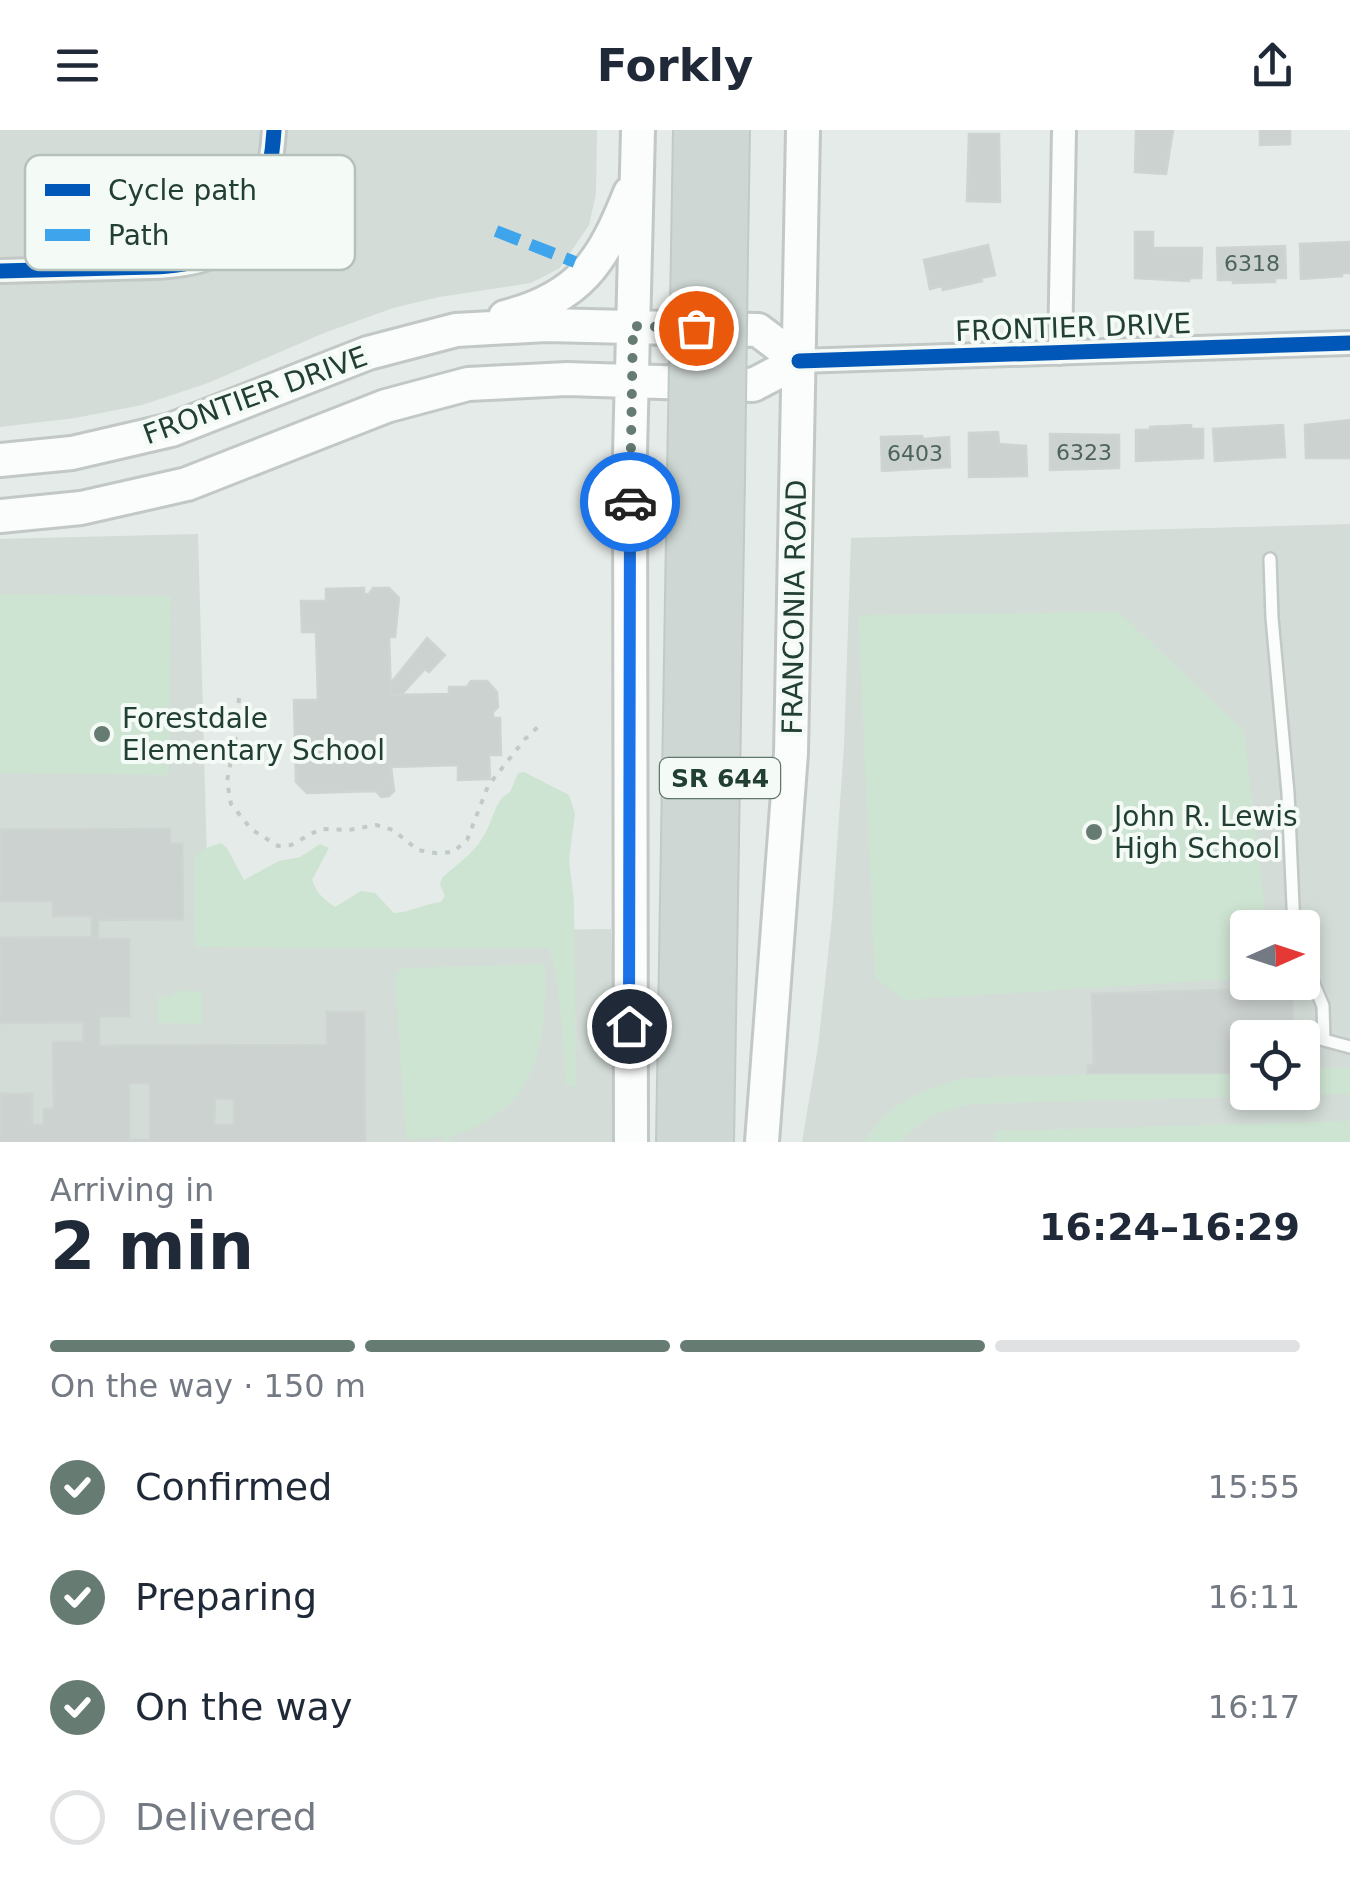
<!DOCTYPE html>
<meta charset="utf-8">
<style>
body{margin:0;font-family:"DejaVu Sans",sans-serif;background:#f6f6f7;color:#1f2937;height:100vh;display:flex;flex-direction:column;font-size:38px;white-space:nowrap}
*{box-sizing:border-box;margin:0}
p{font-size:32px;color:#747a83}
.icon{flex:none;width:55px;height:55px;fill:none;stroke:currentColor;stroke-width:2;stroke-linecap:round;stroke-linejoin:round}
.map{position:relative;height:1012px;overflow:hidden}
.sheet{display:flex;flex-direction:column;background:#fff;flex:1}
.sheet>*{flex:none}
.needle{width:65px;rotate:87deg}
.fabs{position:absolute;left:1230px;top:780px;display:grid;gap:20px}
.fabs a{display:grid;place-items:center;width:90px;height:90px;border-radius:10px;background:#fff;box-shadow:0 5px 15px #0003;font-size:50px}
.pin{position:absolute;display:grid;place-items:center;width:85px;height:85px;color:#fff;margin:-42px;border:5px solid #fff;border-radius:50%;box-shadow:0 2px 10px #0007}
.courier{position:absolute;display:grid;place-items:center;width:100px;height:100px;margin:-50px;border:8px solid #1a73e8;border-radius:50%;background:#fff;color:#222;box-shadow:0 2px 12px #0007}
.summary em{font-style:normal;font-weight:600}
.summary div{display:flex;flex-direction:column-reverse}
.summary{display:flex;align-items:center;justify-content:space-between;height:170px;padding:0 50px}
h1{font-size:65px;font-weight:600;line-height:75px}
.bar{display:grid;grid-template-columns:repeat(4,1fr);gap:15px 10px;align-content:center;height:120px;padding:0 50px}
.bar i{height:12px;border-radius:8px;background:#e0e1e3}
.bar .selected{background:#667b72}
.bar p{grid-column:span 4}
ol{padding:0 50px;list-style:none}
li{display:flex;align-items:center;gap:30px;height:110px}
li p{margin-inline-start:auto}
li .icon{padding:10px;border-radius:50%;background:#667b72;color:#fff;stroke-width:4}
li:last-child{color:#747a83}
li i{width:55px;height:55px;border:5px solid #e0e1e3;border-radius:50%}
header{display:flex;justify-content:space-between;align-items:center;height:130px;padding:0 50px;background:#fff;font-size:45px;font-weight:600}
.map>svg:first-child{display:block}
.built{fill:#d3dcd7;fill-rule:evenodd}
.green{fill:#cee4d2}
.building{fill:#ccd2cf;stroke:#ced4d1;stroke-width:2.5;fill-rule:evenodd}
.lines{fill:none;stroke-linecap:round;stroke-linejoin:round}
.service-casing{stroke:#c2c8c5;stroke-width:16}
.minor-casing{stroke:#c2c8c5;stroke-width:28}
.secondary-casing{stroke:#c1c8c5;stroke-width:38}
.primary-casing{stroke:#c1cac6;stroke-width:42}
.path{stroke:#c1cbc6;stroke-width:4;stroke-dasharray:5 8;stroke-linecap:butt}
.service{stroke:#fbfcfc;stroke-width:11}
.minor{stroke:#fbfcfc;stroke-width:22}
.secondary{stroke:#fbfcfc;stroke-width:32}
.primary{stroke:#ced7d3;stroke-width:38}
.primary-bridge-casing{stroke:#c1cac6;stroke-width:42;stroke-linecap:butt}
.primary-bridge{stroke:#ced7d3;stroke-width:38}
.quiet{stroke:#3ea4eb;stroke-width:12;stroke-dasharray:25 12;stroke-linecap:butt}
.cycleway-casing{stroke:#f4faf6;stroke-width:21}
.cycleway{stroke:#0057b8;stroke-width:15}
.done{stroke:#667b72;stroke-width:10;stroke-dasharray:0 18}
.route{stroke:#1a73e8;stroke-width:12}
.poi-dot{fill:#667b72;stroke:#f4faf6;stroke-width:4}
.labels{text-anchor:middle;stroke-width:8;stroke-linejoin:round;paint-order:stroke}
.number-label{font-size:22px;fill:#4d645b}
.shield{fill:#f4faf6;stroke:#61776e;stroke-width:2.5}
.shield-label{font-size:25px;font-weight:bold;fill:#223f33}
.street-label{font-size:28px;fill:#223f33;stroke:#f4faf6}
.poi-label{font-size:28px;fill:#223f33;stroke:#f4faf6;text-anchor:start}
.key{fill:#f4faf6;stroke:#b5c2bc;stroke-width:2.5}
.key-label{font-size:28px;fill:#223f33}
</style>
<header><svg class="icon" aria-label="menu" viewBox="0 0 24 24"><path d="M4 6h16M4 12h16M4 18h16"/></svg>Forkly<svg class="icon" aria-label="share" viewBox="0 0 24 24"><path d="M12 15V3M7 8l5-5 5 5M5 13v7h14v-7"/></svg></header>
<div class="map">
<svg width="1350" height="1012" viewBox="0 0 1350 1012">
<rect width="100%" height="100%" fill="#e5ebe8"/>
<!-- built -->
<path class="built" d="M 0,0 L 597,0 L 596,64 L 589,95 L 560,138 L 531,153 L 439,167 L 393,178 L 324,203 L 208,253 L 142,275 L 75,288 L 0,297 Z
M 1350,394 L 1350,1012 L 802,1012 L 818,917 L 832,788 L 844,616 L 851,408 ZM 1248,798 L 1302,798 L 1302,852 L 1248,852 ZM 1248,908 L 1302,908 L 1302,962 L 1248,962 Z
M 198,404 L 209,805 L 611,799 L 618,1012 L 0,1012 L 0,409 Z"/>
<!-- green -->
<path class="green" d="M 0,464 L 171,466 L 169,645 L 0,643 Z
M 1119,482 L 1244,601 L 1267,797 L 1248,798 L 1247,848 L 903,870 L 875,847 L 858,485 Z
M 524,642 L 569,665 L 575,684 L 569,730 L 574,771 L 576,957 L 566,954 C 563,926 561,837 547,818 L 195,817 L 194,727 L 206,718 L 221,713 L 227,718 L 244,750 L 279,731 L 300,727 L 320,714 L 329,718 L 312,750 C 317,763 323,769 335,777 L 361,761 L 375,763 L 394,783 C 411,782 424,774 441,772 L 445,766 L 440,755 L 442,748 C 461,730 478,722 489,695 C 495,682 497,669 510,662 L 518,643 Z
M 545,834 C 547,915 538,983 448,1007 L 453,1012 L 442,1012 L 445,1007 L 406,1009 L 395,847 L 402,838 Z
M 174,861 L 202,861 L 202,894 L 158,893 L 158,866 L 174,866 Z
M 1350,937 L 1350,964 L 970,974 L 932,985 L 899,1012 L 864,1012 C 887,974 926,956 968,948 L 1247,940 L 1248,962 L 1302,962 L 1303,938 Z
M 1350,991 L 1350,1012 L 995,1012 L 995,1001 Z"/>
<!-- building -->
<path class="building" d="M 1136,0 L 1173,0 L 1166,44 L 1135,42 Z
M 1260,0 L 1290,0 L 1290,14 L 1260,15 Z
M 969,4 L 999,4 L 1000,72 L 967,71 Z
M 1135,102 L 1153,102 L 1153,118 L 1202,118 L 1201,148 L 1190,148 L 1189,151 L 1135,148 Z
M 1350,112 L 1350,143 L 1342,143 L 1342,146 L 1301,149 L 1300,114 Z
M 988,115 L 995,145 L 981,148 L 982,151 L 943,160 L 942,156 L 930,159 L 924,130 Z
M 1285,116 L 1286,148 L 1275,148 L 1275,152 L 1233,153 L 1233,150 L 1218,150 L 1217,118 Z
M 1350,290 L 1350,328 L 1306,328 L 1305,295 Z
M 1191,295 L 1191,299 L 1203,299 L 1203,328 L 1136,331 L 1136,300 L 1150,300 L 1150,297 Z
M 1283,295 L 1285,327 L 1215,331 L 1213,299 Z
M 998,302 L 999,314 L 1026,316 L 1027,346 L 969,347 L 969,303 Z
M 1050,304 L 1119,305 L 1119,338 L 1050,340 Z
M 922,306 L 923,309 L 949,307 L 950,337 L 882,341 L 881,307 Z
M 364,458 L 364,464 L 369,464 L 373,458 L 389,458 L 399,468 L 395,507 L 389,507 L 391,565 L 449,564 L 449,557 L 467,557 L 471,551 L 487,551 L 497,562 L 498,577 L 493,582 L 493,588 L 500,588 L 501,625 L 489,625 L 490,649 L 458,650 L 458,635 L 391,637 L 394,661 L 389,666 L 381,667 L 376,661 L 307,663 L 296,652 L 294,570 L 318,570 L 316,502 L 302,502 L 301,471 L 326,471 L 326,459 Z
M 427,508 L 445,525 L 429,542 L 425,539 L 401,565 L 391,565 L 391,553 Z
M 170,699 L 170,714 L 182,714 L 183,789 L 98,790 L 98,809 L 129,809 L 129,886 L 99,886 L 99,916 L 327,915 L 327,882 L 364,882 L 365,1012 L 0,1012 L 0,964 L 32,964 L 32,995 L 44,995 L 44,979 L 54,979 L 53,912 L 83,912 L 84,892 L 0,893 L 0,808 L 92,807 L 92,786 L 53,786 L 53,771 L 0,771 L 0,700 ZM 129,953 L 150,953 L 150,1010 L 129,1010 ZM 215,968 L 234,969 L 234,995 L 214,995 Z
M 1292,858 L 1293,908 L 1248,908 L 1248,943 L 1088,943 L 1088,935 L 1094,935 L 1092,864 Z"/>
<g class="lines">
<defs>
<path id="service" d="M 1270,429 L 1272,488 L 1288,663 L 1294,798
M 1302,826 L 1323,876 L 1324,910 L 1350,917"/>
<path id="minor" d="M 0,141 C 38,140 77,139 115,138 C 143,137 172,138 199,131 C 255,116 271,50 274,0
M 1060,223 L 1064,0
M 799,231 L 1350,213"/>
<path id="secondary" d="M 505,187 C 580,168 603,131 630,63
M 0,330 L 72,323 L 171,300 L 368,223 L 456,200 L 546,195 L 758,200 L 799,231
M 0,386 L 81,378 L 187,354 L 386,276 L 468,254 L 567,249 L 753,255 L 799,231
M 631,1012 L 630,323 L 638,0
M 762,1012 L 791,623 L 803,0"/>
<path id="primary" d="M 691,120 L 693,0
M 728,120 L 730,0
M 676,1012 L 687,347
M 714,1012 L 725,347"/>
</defs>
<!-- service casing -->
<use href="#service" class="service-casing"/>
<!-- minor casing -->
<use href="#minor" class="minor-casing"/>
<!-- secondary casing -->
<use href="#secondary" class="secondary-casing"/>
<!-- primary casing -->
<use href="#primary" class="primary-casing"/>
<!-- path -->
<path class="path" d="M 239,568 L 236,605 L 227,651 L 231,674 L 251,699 L 278,716 L 291,715 L 320,699 L 349,700 L 376,695 L 393,700 L 418,720 L 435,723 L 453,722 L 467,710 L 488,656 L 525,609 L 541,594"/>
<!-- service -->
<use href="#service" class="service"/>
<!-- minor -->
<use href="#minor" class="minor"/>
<!-- secondary -->
<use href="#secondary" class="secondary"/>
<!-- primary -->
<use href="#primary" class="primary"/>
<defs>
<path id="primary-bridge" d="M 687,347 L 691,120
M 725,347 L 728,120"/>
</defs>
<!-- primary-bridge casing -->
<use href="#primary-bridge" class="primary-bridge-casing"/>
<!-- primary-bridge -->
<use href="#primary-bridge" class="primary-bridge"/>
<!-- quiet -->
<path class="quiet" d="M 496,101 L 575,132"/>
<defs>
<path id="cycleway" d="M 0,141 C 38,140 77,139 115,138 C 143,137 172,138 199,131 C 255,116 271,50 274,0
M 799,231 L 1350,213"/>
</defs>
<!-- cycleway casing -->
<use href="#cycleway" class="cycleway-casing"/>
<!-- cycleway -->
<use href="#cycleway" class="cycleway"/>
</g>
<g class="lines">
<!-- done -->
<path class="done" d="M 630,372 L 633,196 L 696,198"/>
<!-- route -->
<path class="route" d="M 629,896 L 630,372"/>
</g>
<!-- markers -->
<g class="poi-dot">
<circle cx="102" cy="604" r="10"/>
<circle cx="1094" cy="702" r="10"/>
</g>
<g class="labels">
<!-- number labels -->
<g class="number-label">
<text x="1252" y="141">6318</text>
<text x="1084" y="330">6323</text>
<text x="915" y="331">6403</text>
</g>
<!-- shield labels -->
<rect class="shield" x="660" y="628" width="120" height="40" rx="8"/>
<g class="shield-label">
<text x="720" y="657">SR 644</text>
</g>
<!-- street labels -->
<g class="street-label">
<text transform="translate(1073 197) rotate(-2)" y="10">FRONTIER DRIVE</text>
<text transform="translate(255 265) rotate(-20)" y="10">FRONTIER DRIVE</text>
<text transform="translate(794 477) rotate(-89)" y="10">FRANCONIA ROAD</text>
</g>
<!-- poi labels -->
<g class="poi-label">
<text x="122" y="598">Forestdale<tspan x="122" dy="32">Elementary School</tspan></text>
<text x="1114" y="696">John R. Lewis<tspan x="1114" dy="32">High School</tspan></text>
</g>
</g>
<!-- legend -->
<rect x="25" y="25" width="330" height="115" rx="15" class="key"/>
<rect x="45" y="54" width="45" height="12" fill="#0057b8"/>
<rect x="45" y="99" width="45" height="12" fill="#3ea4eb"/>
<g class="key-label">
<text x="108" y="70">Cycle path</text>
<text x="108" y="115">Path</text>
</g>
</svg>
<div class="fabs">
<a><svg class="needle" viewBox="-14 -14 28 28"><path d="M0-13l5 13h-10z" fill="#e53935"/><path d="M0 13l5-13h-10z" fill="#747a83"/></svg></a>
<a><svg class="icon" aria-label="locate" viewBox="0 0 24 24"><circle cx="12" cy="12" r="6"/><path d="M12 2v4M12 18v4M2 12h4M18 12h4"/></svg></a>
</div>
<div class="pin" style="left:696px;top:198px;background:#ea580c"><svg class="icon" aria-label="bag" viewBox="0 0 24 24"><path d="M5 8h14l-1 12H6zM9 8a3 3 0 0 1 6 0"/></svg></div>
<div class="pin" style="left:629px;top:896px;background:#1f2937"><svg class="icon" aria-label="home" viewBox="0 0 24 24"><path d="M3 11l9-7 9 7M6 9v11h12V9"/></svg></div>
<div class="courier" style="left:630px;top:372px"><svg class="icon" aria-label="car" viewBox="0 0 24 24"><path d="M5 17H2v-5l4-1 3-4h7l3 4 3 1v5h-3M9 17h6M6 11h13"/><circle cx="7" cy="17" r="2"/><circle cx="17" cy="17" r="2"/></svg></div>
</div>
<section class="sheet">
<div class="summary"><div><h1>2 min</h1><p>Arriving in</p></div><em>16:24–16:29</em></div>
<div class="bar"><i class="selected"></i><i class="selected"></i><i class="selected"></i><i></i><p>On the way · 150 m</p></div>
<ol>
<li><svg class="icon" aria-label="check" viewBox="0 0 24 24"><path d="M5 12l5 5 9-10"/></svg>Confirmed<p>15:55</p></li>
<li><svg class="icon" aria-label="check" viewBox="0 0 24 24"><path d="M5 12l5 5 9-10"/></svg>Preparing<p>16:11</p></li>
<li><svg class="icon" aria-label="check" viewBox="0 0 24 24"><path d="M5 12l5 5 9-10"/></svg>On the way<p>16:17</p></li>
<li><i></i>Delivered</li>
</ol>
</section>
